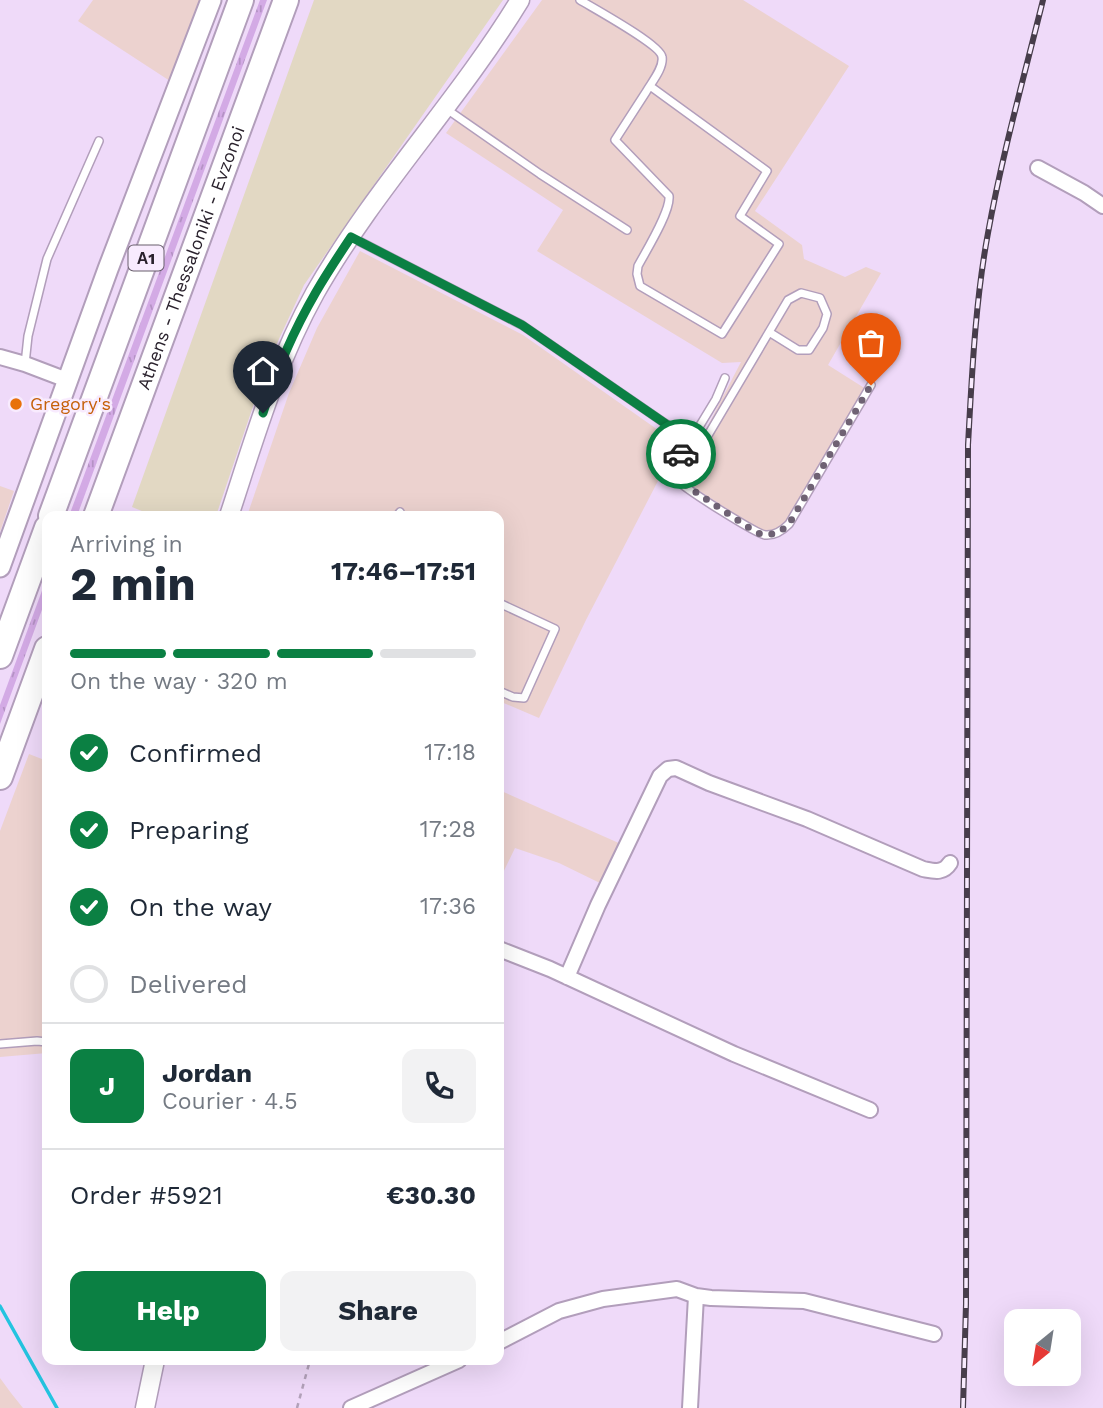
<!DOCTYPE html>
<meta charset="utf-8">
<style>
body{margin:0;font-family:"Work Sans",sans-serif;background:#f2f2f3;color:#1f2937;height:100vh;display:flex;flex-direction:column;font-size:26px;white-space:nowrap}
*{box-sizing:border-box;margin:0}
p{font-size:23px;color:#747a83}
.icon{flex:none;width:38px;height:38px;fill:none;stroke:currentColor;stroke-width:2;stroke-linecap:round;stroke-linejoin:round}
.map{position:relative;flex:1;overflow:hidden}
.sheet{position:absolute;left:42px;top:511px;width:462px;height:854px;display:flex;flex-direction:column;background:#fff;border-radius:14px;box-shadow:0 7px 28px #0002}
.sheet>*{flex:none}
.needle{width:46px;rotate:210deg}
.buttons{position:absolute;left:1004px;top:1309px;display:grid;gap:14px}
.buttons a{display:grid;place-items:center;width:77px;height:77px;border-radius:14px;background:#fff;box-shadow:0 7px 28px #0002;font-size:35px}
.pin{position:absolute;display:grid;place-items:center;width:60px;height:60px;color:#fff;margin:-72px -30px;border-radius:50% 50% 50% 0;rotate:-45deg;box-shadow:0 0 7px #0007}
.pin .icon{rotate:45deg}
.courier{position:absolute;display:grid;place-items:center;width:70px;height:70px;margin:-35px;border:5px solid #0b8043;border-radius:50%;background:#fff;color:#222;box-shadow:0 2px 9px #0007}
.overview em{font-style:normal;font-weight:700}
.overview div{display:flex;flex-direction:column-reverse}
.overview{display:flex;align-items:center;justify-content:space-between;height:119px;padding:0 28px}
h1{font-size:46px;font-weight:700;line-height:52px}
.bar{display:grid;grid-template-columns:repeat(4,1fr);gap:10px 7px;align-content:center;height:84px;padding:0 28px}
.bar i{height:9px;border-radius:5px;background:#e0e1e3}
.bar .on{background:#0b8043}
.bar p{grid-column:span 4}
.line{display:flex;align-items:center;gap:18px;padding:0 28px;border-top:2px solid #e0e1e3}
.line div{flex:1}
.round{display:grid;place-items:center;flex:none;width:74px;height:74px;border-radius:14px;background:#f2f2f3}
ol{padding:0 28px;list-style:none}
li{display:flex;align-items:center;gap:21px;height:77px}
li p{margin-inline-start:auto}
li .icon{padding:7px;border-radius:50%;background:#0b8043;color:#fff;stroke-width:4}
li:last-child{color:#747a83}
li i{width:38px;height:38px;border:4px solid #e0e1e3;border-radius:50%}
.action{display:flex;gap:14px;margin-top:auto;padding:14px 28px}
.action a{flex:1;height:80px;border-radius:14px;background:#0b8043;color:#fff;font-size:28px;font-weight:700;line-height:80px;text-align:center}
.action a+a{background:#f2f2f3;color:#1f2937}
.map>svg:first-child{display:block}
.commercial{fill:#e2d8c3}
.industrial{fill:#ecd2cf}
.grass{fill:url(#grass-tufts)}
.lines{fill:none;stroke-linecap:round;stroke-linejoin:round}
.stream{stroke:#24c4e0;stroke-width:3.5}
.service-casing{stroke:#b29ebb;stroke-width:10}
.minor-casing{stroke:#b29ebb;stroke-width:18}
.tertiary-casing{stroke:#b29ebb;stroke-width:21}
.secondary-casing{stroke:#b29ebb;stroke-width:23}
.motorway-casing{stroke:#b29ebb;stroke-width:28}
.path{stroke:#b2a1b9;stroke-width:2.5;stroke-dasharray:5 5;stroke-linecap:butt}
.service{stroke:#fff;stroke-width:7}
.minor{stroke:#fff;stroke-width:14}
.tertiary{stroke:#fff;stroke-width:18}
.secondary{stroke:#fff;stroke-width:19}
.motorway{stroke:#fff;stroke-width:24}
.rail-casing{stroke:#473d4b;stroke-width:6}
.rail{stroke:#f8ebfe;stroke-width:3.5;stroke-dasharray:10;stroke-linecap:butt}
.done{stroke:#6f6274;stroke-width:7;stroke-dasharray:0 12.6}
.route{stroke:#0b8043;stroke-width:9}
.food-dot{fill:#e8710a;stroke:#f8ebfe;stroke-width:2.5}
.labels{text-anchor:middle;stroke-width:5;stroke-linejoin:round;paint-order:stroke}
.shield{fill:#f8ebfe;stroke:#685e6c;stroke-width:2}
.shield-label{font-size:16px;font-weight:bold;fill:#2a222d}
.street-label{font-size:18px;fill:#2a222d;stroke:#f8ebfe}
.food-label{font-size:18px;fill:#c56008;stroke:#f8ebfe;text-anchor:start}
</style>
<div class="map">
<svg width="1103" height="1408" viewBox="0 0 1103 1408">
<defs>
<pattern id="grass-tufts" width="24" height="20" patternUnits="userSpaceOnUse" patternTransform="scale(1.75)"><rect width="24" height="20" fill="#d3aae5"/><path d="M3 7l-1-3M5 7V3M7 7l1-3M15 17l-1-3M17 17v-4M19 17l1-3" fill="none" stroke="#b592c5"/></pattern>
</defs>
<rect width="100%" height="100%" fill="#efdaf9"/>
<!-- commercial -->
<path class="commercial" d="M 314,0 L 503,0 L 304,285 L 267,365 L 216,516 L 154,516 L 132,507 Z"/>
<!-- industrial -->
<path class="industrial" d="M 93,0 L 201,0 L 170,81 L 78,21 Z
M 542,0 L 743,0 L 849,66 L 755,211 L 802,245 L 804,259 L 845,277 L 866,267 L 881,273 L 828,365 L 866,389 L 787,521 L 778,530 L 774,532 L 760,530 L 687,483 L 682,475 L 741,362 L 722,363 L 537,251 L 563,210 L 446,133 Z
M 360,251 L 523,335 L 668,437 L 674,450 L 586,620 L 539,718 L 499,701 L 499,516 L 247,516 L 289,393 L 317,328 Z
M 0,486 L 14,491 L 0,532 Z
M 29,754 L 47,761 L 47,1053 L 0,1057 L 0,831 Z
M 499,790 L 621,844 L 602,884 L 559,863 L 515,848 L 499,881 Z
M 0,1378 L 11,1393 L 23,1408 L 0,1408 Z"/>
<!-- grass -->
<path class="grass" d="M 260,0 L 267,0 L 77,516 L 69,516 Z
M 47,577 L 47,596 L 0,724 L 0,705 Z"/>
<g class="lines">
<!-- stream -->
<path class="stream" d="M 0,1306 L 57,1408"/>
<defs>
<path id="service" d="M 580,0 C 593,8 661,45 662,57 C 664,68 651,83 646,92 L 615,140 L 669,196 C 671,211 646,251 638,266 L 637,274 L 640,286 L 722,334 L 779,244 L 740,216 L 767,171 L 650,86
M 445,108 L 540,174 L 627,230
M 351,237 L 522,325 L 666,424 L 704,442 L 788,300 L 801,293 L 820,298 L 827,314 L 823,328 L 809,350 L 798,350 L 769,332
M 25,364 L 28,336 L 47,259 L 99,141
M 725,378 L 716,399 L 676,465 C 674,471 673,475 677,480 C 685,489 755,533 765,535 C 775,536 782,531 789,524 L 871,385
M 397,516 L 400,512
M 499,603 L 555,629 L 524,698 L 513,697 L 499,691
M 0,1044 L 37,1041 L 47,1042"/>
<path id="minor" d="M 1038,168 L 1084,193 L 1103,206
M 0,357 L 25,364 L 67,380
M 499,949 L 550,969 L 734,1054 L 870,1110
M 567,977 L 598,905 L 660,776 L 668,769 L 676,768 L 709,783 L 807,819 L 923,869 C 934,871 943,874 950,863
M 499,1342 L 559,1311 L 603,1299 L 677,1289 L 696,1296 L 711,1298 L 804,1301 L 934,1334
M 351,1408 L 459,1360
M 690,1408 L 696,1296"/>
<path id="tertiary" d="M 229,516 C 254,440 276,363 315,293 C 374,189 458,102 520,0
M 145,1408 L 155,1360"/>
<path id="secondary" d="M 0,567 L 108,269 L 211,0"/>
<g id="motorway">
<path d="M 51,516 L 241,0"/>
<path id="s1" d="M 96,516 L 286,0"/>
<path d="M 0,656 L 47,528"/>
<path d="M 0,777 L 47,649"/>
</g>
</defs>
<!-- service casing -->
<use href="#service" class="service-casing"/>
<!-- minor casing -->
<use href="#minor" class="minor-casing"/>
<!-- tertiary casing -->
<use href="#tertiary" class="tertiary-casing"/>
<!-- secondary casing -->
<use href="#secondary" class="secondary-casing"/>
<!-- motorway casing -->
<use href="#motorway" class="motorway-casing"/>
<!-- path -->
<path class="path" d="M 297,1408 L 310,1360"/>
<!-- service -->
<use href="#service" class="service"/>
<!-- minor -->
<use href="#minor" class="minor"/>
<!-- tertiary -->
<use href="#tertiary" class="tertiary"/>
<!-- secondary -->
<use href="#secondary" class="secondary"/>
<!-- motorway -->
<use href="#motorway" class="motorway"/>
<defs>
<path id="rail" d="M 963,1408 L 966,1304 L 968,445 C 972,374 975,303 988,233 C 1002,155 1024,77 1043,0"/>
</defs>
<!-- rail casing -->
<use href="#rail" class="rail-casing"/>
<!-- rail -->
<use href="#rail" class="rail"/>
</g>
<g class="lines">
<!-- done -->
<path class="done" d="M 681,454 C 677,463 672,470 676,479 L 757,533 C 770,536 779,534 789,524 L 871,385"/>
<!-- route -->
<path class="route" d="M 263,413 C 276,371 294,330 316,292 C 327,273 339,255 351,237 L 522,325 L 666,424 L 692,436 L 681,454"/>
</g>
<!-- markers -->
<circle class="food-dot" cx="16" cy="404" r="7"/>
<g class="labels">
<!-- shield labels -->
<rect class="shield" x="128.5" y="245.5" width="35" height="25" rx="5"/>
<g class="shield-label">
<text x="146" y="264">Α1</text>
</g>
<!-- street labels -->
<g class="street-label">
<text dy="6" stroke="none"><textPath href="#s1" startOffset="275">Athens - Thessaloniki - Evzonoi</textPath></text>
</g>
<!-- food labels -->
<g class="food-label">
<text x="30" y="410">Gregory's</text>
</g>
</g>
</svg>
<div class="buttons">
<a><svg class="needle" viewBox="-14 -14 28 28"><path d="M0-13l5 13h-10z" fill="#e53935"/><path d="M0 13l5-13h-10z" fill="#747a83"/></svg></a>
</div>
<div class="pin" style="left:871px;top:385px;background:#ea580c"><svg class="icon" aria-label="bag" viewBox="0 0 24 24"><path d="M5 8h14l-1 12H6zM9 8a3 3 0 0 1 6 0"/></svg></div>
<div class="pin" style="left:263px;top:413px;background:#1f2937"><svg class="icon" aria-label="home" viewBox="0 0 24 24"><path d="M3 11l9-7 9 7M6 9v11h12V9"/></svg></div>
<div class="courier" style="left:681px;top:454px"><svg class="icon" aria-label="car" viewBox="0 0 24 24"><path d="M5 17H2v-5l4-1 3-4h7l3 4 3 1v5h-3M9 17h6M6 11h13"/><circle cx="7" cy="17" r="2"/><circle cx="17" cy="17" r="2"/></svg></div>
<section class="sheet">
<div class="overview"><div><h1>2 min</h1><p>Arriving in</p></div><em>17:46–17:51</em></div>
<div class="bar"><i class="on"></i><i class="on"></i><i class="on"></i><i></i><p>On the way · 320 m</p></div>
<ol>
<li><svg class="icon" aria-label="check" viewBox="0 0 24 24"><path d="M5 12l5 5 9-10"/></svg>Confirmed<p>17:18</p></li>
<li><svg class="icon" aria-label="check" viewBox="0 0 24 24"><path d="M5 12l5 5 9-10"/></svg>Preparing<p>17:28</p></li>
<li><svg class="icon" aria-label="check" viewBox="0 0 24 24"><path d="M5 12l5 5 9-10"/></svg>On the way<p>17:36</p></li>
<li><i></i>Delivered</li>
</ol>
<div class="line" style="height:126px"><b class="round" style="background:#0b8043;color:#fff">J</b><div><b>Jordan</b><p>Courier · 4.5</p></div><a class="round"><svg class="icon" aria-label="phone" viewBox="0 0 24 24"><path d="M5 4h4l2 5-3 2q2 4 5 5l2-3 5 2v4C11 20 4 13 5 4z"/></svg></a></div>
<div class="line" style="height:91px"><div>Order #5921</div><b>€30.30</b></div>
<div class="action"><a>Help</a><a>Share</a></div>
</section>
</div>
